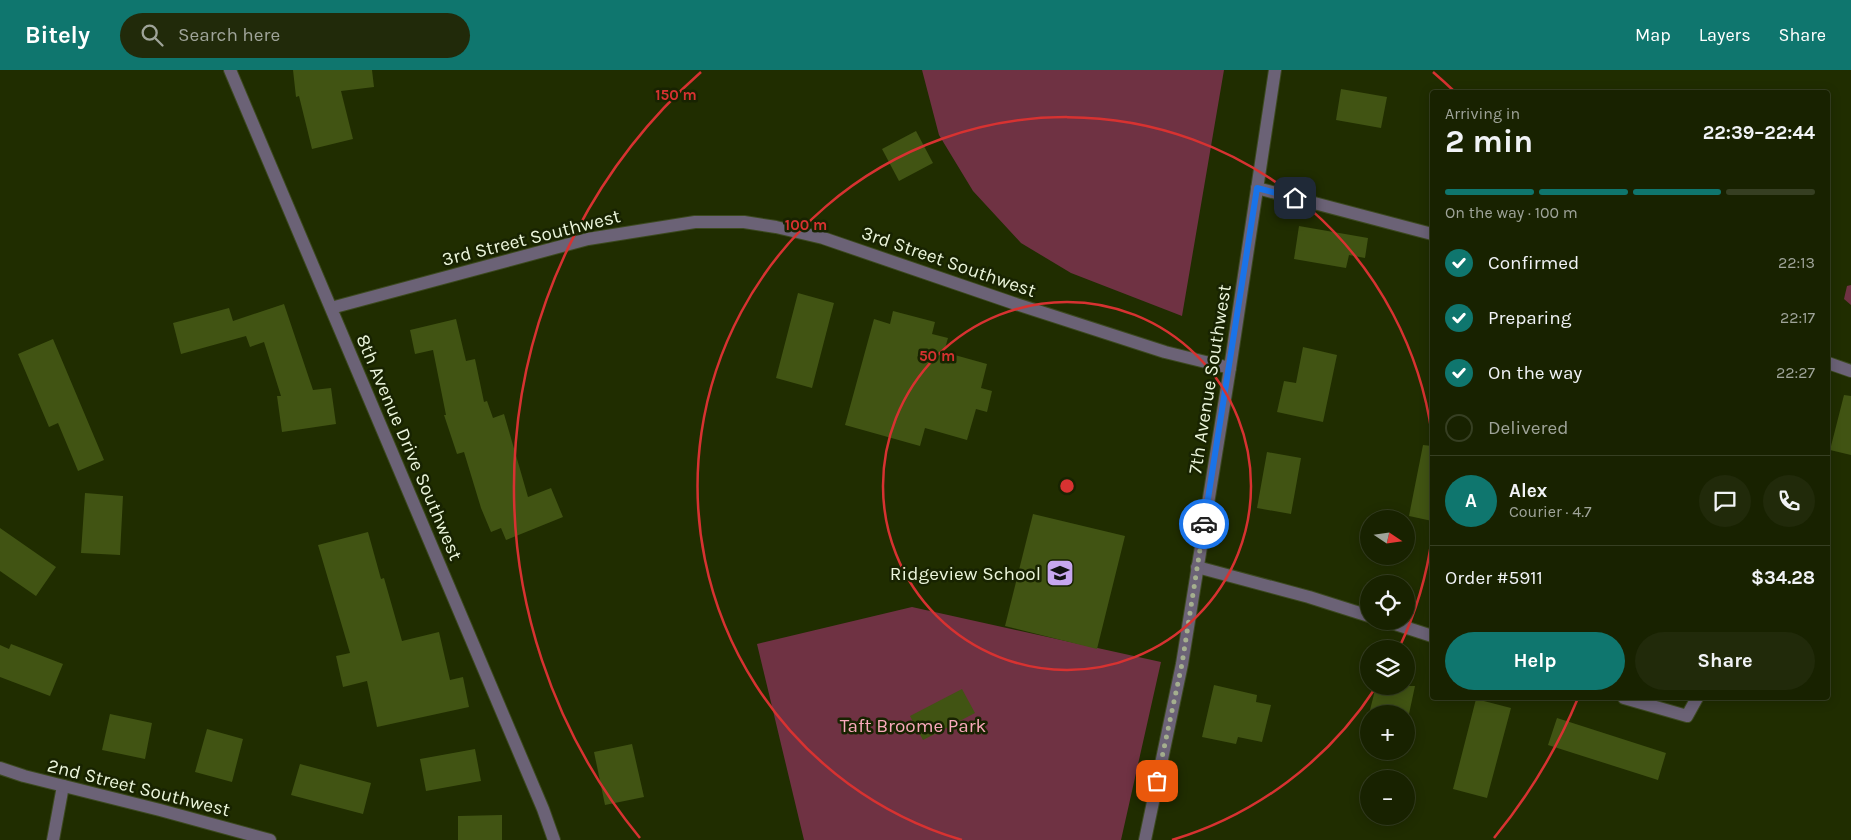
<!DOCTYPE html>
<meta charset="utf-8">
<style>
body{margin:0;font-family:Karla,sans-serif;background:#212a0a;color:#f1f3f6;height:100vh;display:flex;flex-direction:column;font-size:19px;white-space:nowrap}
*{box-sizing:border-box;margin:0}
p{font-size:16px;color:#9fa499}
.icon{flex:none;width:28px;height:28px;fill:none;stroke:currentColor;stroke-width:2;stroke-linecap:round;stroke-linejoin:round}
.map{position:relative;flex:1;overflow:hidden}
.side{position:absolute;left:1430px;top:20px;width:400px;height:610px;display:flex;flex-direction:column;background:#182200;border-radius:5px;box-shadow:0 2px 12px #0003,0 0 0 1px #363f22}
.side>*{flex:none}
.needle{width:32px;rotate:103deg}
.buttons{position:absolute;left:1360px;top:440px;display:grid;gap:10px}
.buttons a{display:grid;place-items:center;width:55px;height:55px;border-radius:50%;background:#182200;box-shadow:0 2px 12px #0003,0 0 0 1px #363f22;font-size:25px}
.pin{position:absolute;display:grid;place-items:center;width:42px;height:42px;color:#fff;margin:-21px;border-radius:10px;box-shadow:0 2px 8px #0006}
.courier{position:absolute;display:grid;place-items:center;width:50px;height:50px;margin:-25px;border:4px solid #1a73e8;border-radius:50%;background:#fff;color:#222;box-shadow:0 1px 6px #0007}
.overview em{font-style:normal;font-weight:700}
.overview div{display:flex;flex-direction:column-reverse}
.overview{display:flex;align-items:center;justify-content:space-between;height:85px;padding:0 15px}
h1{font-size:32px;font-weight:700;line-height:38px}
.bar{display:grid;grid-template-columns:repeat(4,1fr);gap:8px 5px;align-content:center;height:60px;padding:0 15px}
.bar i{height:6px;border-radius:4px;background:#363f22}
.bar .on{background:#0f766e}
.bar p{grid-column:span 4}
.line{display:flex;align-items:center;gap:12px;padding:0 15px;border-top:1px solid #363f22}
.line div{flex:1}
.round{display:grid;place-items:center;flex:none;width:52px;height:52px;border-radius:26px;background:#212a0a}
ol{padding:0 15px;list-style:none}
li{display:flex;align-items:center;gap:15px;height:55px}
li p{margin-inline-start:auto}
li .icon{padding:5px;border-radius:50%;background:#0f766e;color:#fff;stroke-width:4}
li:last-child{color:#9fa499}
li i{width:28px;height:28px;border:2px solid #363f22;border-radius:50%}
.cta{display:flex;gap:10px;margin-top:auto;padding:10px 15px}
.cta a{flex:1;height:58px;border-radius:30px;background:#0f766e;color:#fff;font-size:20px;font-weight:700;line-height:58px;text-align:center}
.cta a+a{background:#212a0a;color:#f1f3f6}
header{display:flex;align-items:center;gap:30px;box-sizing:border-box;height:70px;padding:0 25px;background:#0f766e;color:#fff}
header strong{font-size:24px}
nav{display:flex;gap:28px;margin-inline-start:auto;font-size:18px}
.search{width:350px;height:45px;background:#212a0a;display:flex;align-items:center;gap:12px;box-sizing:border-box;padding:0 18px;border-radius:28px;color:#9fa499;font-size:19px}
.map>svg:first-child{display:block}
.green{fill:#6f3243}
.building{fill:#415413}
.lines{fill:none;stroke-linecap:round;stroke-linejoin:round}
.service-casing{stroke:#3c491f;stroke-width:14}
.minor-casing{stroke:#3c491f;stroke-width:14}
.tertiary-casing{stroke:#3c491f;stroke-width:14}
.service{stroke:#6b6276;stroke-width:12}
.minor{stroke:#6b6276;stroke-width:12}
.tertiary{stroke:#6b6276;stroke-width:12}
.done{stroke:#a4af8e;stroke-width:5;stroke-dasharray:0 9}
.route{stroke:#1a73e8;stroke-width:6}
.ring{fill:none;stroke:#d73231;stroke-width:2.5}
.labels{text-anchor:middle;stroke-width:5;stroke-linejoin:round;paint-order:stroke}
.street-label{font-size:19px;fill:#ebf5db;stroke:#182301}
.poi-label{font-size:19px;fill:#ebf5db;stroke:#182301;text-anchor:end}
.park-label{font-size:19px;fill:#faaabc;stroke:#182301}
.centre{fill:#d73231;stroke:#182301;stroke-width:2.5}
.ring-label{font-size:15px;text-anchor:middle;font-weight:bold;fill:#d73231;stroke:#182301;stroke-width:5;stroke-linejoin:round;paint-order:stroke}
</style>
<header>
<strong>Bitely</strong>
<div class="search"><svg class="icon" aria-label="search" viewBox="0 0 24 24"><circle cx="10" cy="10" r="6"/><path d="M15 15l6 6"/></svg>Search here</div>
<nav><a>Map</a><a>Layers</a><a>Share</a></nav>
</header>
<div class="map">
<svg width="1851" height="770" viewBox="0 0 1851 770">
<rect width="100%" height="100%" fill="#202d00"/>
<!-- green -->
<path class="green" d="M 922,0 L 1224,0 L 1182,246 L 1071,203 L 1021,173 L 973,121 L 939,65 Z
M 1851,215 L 1851,235 L 1844,229 L 1847,216 Z
M 912,537 L 1161,592 L 1121,770 L 804,770 L 757,574 Z"/>
<!-- building -->
<path class="building" d="M 293,0 L 372,0 L 374,17 L 341,21 L 353,69 L 312,79 L 299,26 L 296,27 Z
M 1341,19 L 1387,27 L 1381,58 L 1336,50 Z
M 916,61 L 933,93 L 899,111 L 882,79 Z
M 1299,156 L 1368,168 L 1365,188 L 1349,185 L 1346,198 L 1294,189 Z
M 798,223 L 834,233 L 812,318 L 776,308 Z
M 284,234 L 313,320 L 331,318 L 336,354 L 282,362 L 277,326 L 281,326 L 264,272 L 250,277 L 246,266 L 181,284 L 173,253 L 229,238 L 233,251 Z
M 893,241 L 935,252 L 932,264 L 948,268 L 944,282 L 987,294 L 981,318 L 992,321 L 987,342 L 976,339 L 967,370 L 925,358 L 920,376 L 845,355 L 874,249 L 890,254 Z
M 456,249 L 466,291 L 475,289 L 484,332 L 487,331 L 493,348 L 504,344 L 528,427 L 551,418 L 563,447 L 506,470 L 501,458 L 491,462 L 481,438 L 464,382 L 457,384 L 444,345 L 446,345 L 433,280 L 415,284 L 410,260 Z
M 53,269 L 104,390 L 78,401 L 58,353 L 49,357 L 18,284 Z
M 1303,277 L 1337,285 L 1323,352 L 1277,342 L 1284,311 L 1296,313 Z
M 1844,325 L 1851,326 L 1851,385 L 1830,380 Z
M 1423,375 L 1432,376 L 1432,451 L 1409,446 Z
M 1267,382 L 1301,388 L 1291,444 L 1257,438 Z
M 85,423 L 123,426 L 120,485 L 81,483 Z
M 1033,444 L 1125,466 L 1097,579 L 1005,556 Z
M 0,458 L 56,497 L 36,526 L 0,501 Z
M 368,462 L 381,509 L 384,508 L 402,571 L 439,562 L 450,610 L 463,607 L 469,637 L 377,657 L 367,611 L 343,617 L 336,586 L 350,583 L 318,475 Z
M 11,574 L 63,594 L 50,626 L 0,607 L 0,575 L 9,579 Z
M 1214,615 L 1257,625 L 1256,632 L 1271,635 L 1262,672 L 1238,667 L 1236,674 L 1202,667 Z
M 1376,616 L 1415,616 L 1409,644 L 1369,644 Z
M 962,619 L 975,643 L 923,670 L 910,646 Z
M 1476,629 L 1511,638 L 1487,728 L 1453,719 Z
M 110,644 L 152,653 L 145,689 L 102,680 Z
M 1557,648 L 1666,683 L 1658,710 L 1548,675 Z
M 207,659 L 243,669 L 232,712 L 195,702 Z
M 632,674 L 644,727 L 605,735 L 594,682 Z
M 475,679 L 481,711 L 426,721 L 420,689 Z
M 300,694 L 371,713 L 363,744 L 291,725 Z
M 502,745 L 502,770 L 458,770 L 458,746 Z"/>
<g class="lines">
<defs>
<path id="service" d="M 53,770 L 63,716"/>
<path id="minor" d="M 230,0 L 543,739 L 554,770
M 1257,118 L 1432,164
M 331,238 L 588,169 L 695,152 L 744,152 L 776,157 L 823,168 L 1013,233 L 1165,282 L 1230,298
M 1828,293 L 1851,301
M 1197,497 L 1309,527 L 1369,546
M 1386,551 L 1432,566
M 1624,628 L 1687,646 L 1697,628
M 0,698 L 24,706 L 160,740 L 270,770"/>
<path id="tertiary" d="M 1145,770 L 1182,594 L 1230,298 L 1275,0"/>
</defs>
<!-- service casing -->
<use href="#service" class="service-casing"/>
<!-- minor casing -->
<use href="#minor" class="minor-casing"/>
<!-- tertiary casing -->
<use href="#tertiary" class="tertiary-casing"/>
<!-- service -->
<use href="#service" class="service"/>
<!-- minor -->
<use href="#minor" class="minor"/>
<!-- tertiary -->
<use href="#tertiary" class="tertiary"/>
</g>
<g class="lines">
<!-- done -->
<path class="done" d="M 1157,711 L 1182,594 L 1204,454"/>
<!-- route -->
<path class="route" d="M 1204,454 L 1257,118 L 1295,128"/>
</g>
<!-- distance rings -->
<g class="ring">
<circle cx="1067" cy="416" r="184"/>
<path d="M1432 467A369 369 0 0 1 1399 578M1376 617A369 369 0 0 1 1172 770M962 770A369 369 0 1 1 1432 365"/>
<path d="M1578 628A553 553 0 0 1 1494 768M640 768A553 553 0 0 1 701 2M1433 2A553 553 0 0 1 1455 22"/>
</g>
<!-- icons -->
<defs>
<symbol id="school-square" viewBox="-11 -11 22 22"><rect x="-9" y="-9" width="18" height="18" rx="4" fill="#c7a6ef" stroke="#182301"/><path d="M0-5L7-2L0 1L-7-2ZM-4 1L0 2.5L4 1V4Q0 6-4 4Z" fill="#111"/></symbol>
</defs>
<g fill-rule="evenodd">
<use href="#school-square" x="1044" y="487" width="32" height="32"/>
</g>
<g class="labels">
<!-- street labels -->
<g class="street-label">
<text transform="translate(531 167) rotate(-14)" y="7">3rd Street Southwest</text>
<text transform="translate(949 191) rotate(19)" y="7">3rd Street Southwest</text>
<text transform="translate(1209 309) rotate(-81)" y="7">7th Avenue Southwest</text>
<text transform="translate(410 377) rotate(67)" y="7">8th Avenue Drive Southwest</text>
<text transform="translate(139 717) rotate(14)" y="7">2nd Street Southwest</text>
</g>
<!-- poi labels -->
<g class="poi-label">
<text x="1041" y="510">Ridgeview School</text>
</g>
<!-- park labels -->
<g class="park-label">
<text x="913" y="662">Taft Broome Park</text>
</g>
</g>
<circle cx="1067" cy="416" r="8" class="centre"/>
<g class="ring-label">
<text x="676" y="30">150 m</text>
<text x="806" y="160">100 m</text>
<text x="937" y="291">50 m</text>
</g>
</svg>
<div class="buttons">
<a><svg class="needle" viewBox="-14 -14 28 28"><path d="M0-13l5 13h-10z" fill="#e53935"/><path d="M0 13l5-13h-10z" fill="#9fa499"/></svg></a>
<a><svg class="icon" aria-label="locate" viewBox="0 0 24 24"><circle cx="12" cy="12" r="6"/><path d="M12 2v4M12 18v4M2 12h4M18 12h4"/></svg></a>
<a><svg class="icon" aria-label="layers" viewBox="0 0 24 24"><path d="M12 4l9 5-9 5-9-5zM3 14l9 5 9-5"/></svg></a>
<a>+</a>
<a>−</a>
</div>
<div class="pin" style="left:1157px;top:711px;background:#ea580c"><svg class="icon" aria-label="bag" viewBox="0 0 24 24"><path d="M5 8h14l-1 12H6zM9 8a3 3 0 0 1 6 0"/></svg></div>
<div class="pin" style="left:1295px;top:128px;background:#1f2937"><svg class="icon" aria-label="home" viewBox="0 0 24 24"><path d="M3 11l9-7 9 7M6 9v11h12V9"/></svg></div>
<div class="courier" style="left:1204px;top:454px"><svg class="icon" aria-label="car" viewBox="0 0 24 24"><path d="M5 17H2v-5l4-1 3-4h7l3 4 3 1v5h-3M9 17h6M6 11h13"/><circle cx="7" cy="17" r="2"/><circle cx="17" cy="17" r="2"/></svg></div>
<section class="side">
<div class="overview"><div><h1>2 min</h1><p>Arriving in</p></div><em>22:39–22:44</em></div>
<div class="bar"><i class="on"></i><i class="on"></i><i class="on"></i><i></i><p>On the way · 100 m</p></div>
<ol>
<li><svg class="icon" aria-label="check" viewBox="0 0 24 24"><path d="M5 12l5 5 9-10"/></svg>Confirmed<p>22:13</p></li>
<li><svg class="icon" aria-label="check" viewBox="0 0 24 24"><path d="M5 12l5 5 9-10"/></svg>Preparing<p>22:17</p></li>
<li><svg class="icon" aria-label="check" viewBox="0 0 24 24"><path d="M5 12l5 5 9-10"/></svg>On the way<p>22:27</p></li>
<li><i></i>Delivered</li>
</ol>
<div class="line" style="height:90px"><b class="round" style="background:#0f766e;color:#fff">A</b><div><b>Alex</b><p>Courier · 4.7</p></div><a class="round"><svg class="icon" aria-label="chat" viewBox="0 0 24 24"><path d="M4 5h16v11H9l-5 4z"/></svg></a><a class="round"><svg class="icon" aria-label="phone" viewBox="0 0 24 24"><path d="M5 4h4l2 5-3 2q2 4 5 5l2-3 5 2v4C11 20 4 13 5 4z"/></svg></a></div>
<div class="line" style="height:65px"><div>Order #5911</div><b>$34.28</b></div>
<div class="cta"><a>Help</a><a>Share</a></div>
</section>
</div>
